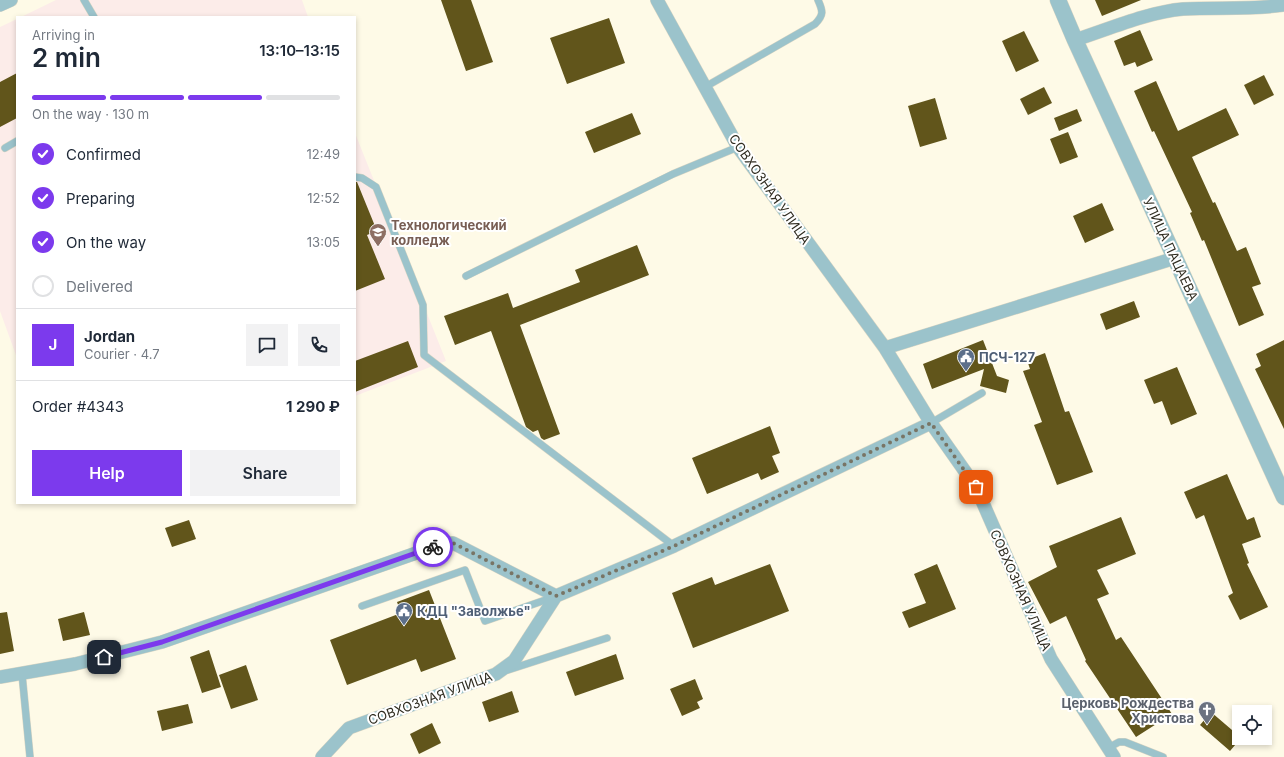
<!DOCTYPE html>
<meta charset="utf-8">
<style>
body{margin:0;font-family:Inter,sans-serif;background:#f2f2f3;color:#1f2937;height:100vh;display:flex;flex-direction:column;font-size:15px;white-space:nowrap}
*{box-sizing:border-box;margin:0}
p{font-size:13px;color:#747a83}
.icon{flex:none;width:22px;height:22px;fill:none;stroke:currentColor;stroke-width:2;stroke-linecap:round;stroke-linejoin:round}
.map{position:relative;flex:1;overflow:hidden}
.drawer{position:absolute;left:16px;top:16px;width:340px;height:488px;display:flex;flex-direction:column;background:#fff;border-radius:0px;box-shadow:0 2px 6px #0003}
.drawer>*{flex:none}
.tools{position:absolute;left:1232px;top:705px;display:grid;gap:8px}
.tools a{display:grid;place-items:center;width:40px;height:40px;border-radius:0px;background:#fff;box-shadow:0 2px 6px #0003;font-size:20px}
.pin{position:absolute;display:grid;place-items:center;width:34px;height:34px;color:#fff;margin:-17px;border-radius:8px;box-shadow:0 2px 6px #0006}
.courier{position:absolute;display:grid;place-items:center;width:40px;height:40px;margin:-20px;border:3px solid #7c3aed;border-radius:50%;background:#fff;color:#222;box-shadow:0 1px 5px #0007}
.summary em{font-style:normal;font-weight:600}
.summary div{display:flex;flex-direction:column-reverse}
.summary{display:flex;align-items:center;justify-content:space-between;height:68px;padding:0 16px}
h1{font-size:26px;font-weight:600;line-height:30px}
.bar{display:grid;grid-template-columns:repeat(4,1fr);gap:6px 4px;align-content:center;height:48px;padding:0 16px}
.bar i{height:5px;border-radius:3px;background:#e0e1e3}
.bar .on{background:#7c3aed}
.bar p{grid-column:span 4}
.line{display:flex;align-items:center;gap:10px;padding:0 16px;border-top:1px solid #e0e1e3}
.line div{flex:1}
.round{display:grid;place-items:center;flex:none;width:42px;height:42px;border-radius:0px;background:#f2f2f3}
ol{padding:0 16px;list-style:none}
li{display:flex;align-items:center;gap:12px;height:44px}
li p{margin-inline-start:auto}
li .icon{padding:4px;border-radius:50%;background:#7c3aed;color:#fff;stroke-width:4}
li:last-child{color:#747a83}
li i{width:22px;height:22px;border:2px solid #e0e1e3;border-radius:50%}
.action{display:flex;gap:8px;margin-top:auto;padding:8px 16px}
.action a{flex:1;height:46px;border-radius:0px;background:#7c3aed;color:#fff;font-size:16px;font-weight:600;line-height:46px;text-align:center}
.action a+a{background:#f2f2f3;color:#1f2937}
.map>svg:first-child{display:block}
.education{fill:#fcece9}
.building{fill:#61551b}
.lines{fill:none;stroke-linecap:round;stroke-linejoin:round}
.service-casing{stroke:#d9d5c3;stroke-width:8}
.minor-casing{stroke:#d9d5c3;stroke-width:14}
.tertiary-casing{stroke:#d9d5c3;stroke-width:17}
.service{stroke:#9bc3cb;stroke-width:7}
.minor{stroke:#9bc3cb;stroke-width:13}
.tertiary{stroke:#9bc3cb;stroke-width:16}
.done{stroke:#787566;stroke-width:4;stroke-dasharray:0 7.2}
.route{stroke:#7c3aed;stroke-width:5}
.labels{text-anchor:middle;stroke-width:4;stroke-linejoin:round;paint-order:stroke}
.street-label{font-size:13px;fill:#302d21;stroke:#fff}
.education-label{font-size:13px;font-weight:bold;fill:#785e54;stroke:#fff;text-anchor:start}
.service-label{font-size:13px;font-weight:bold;fill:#4e5e75;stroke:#fff;text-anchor:start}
.worship-label{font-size:13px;font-weight:bold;fill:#5b616d;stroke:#fff;text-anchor:end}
</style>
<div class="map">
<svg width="1284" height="757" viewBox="0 0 1284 757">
<rect width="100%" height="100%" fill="#fefae7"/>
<!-- education -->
<path class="education" d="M 56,0 L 302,0 L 308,17 L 21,17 Z
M 17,19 L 17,358 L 0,311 L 0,27 Z
M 355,133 L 446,361 L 355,396 Z"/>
<!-- building -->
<path class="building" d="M 441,0 L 471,0 L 493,62 L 466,71 Z
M 1095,0 L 1141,0 L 1102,16 Z
M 609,18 L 625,63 L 567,84 L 550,38 Z
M 1140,30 L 1153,60 L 1137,67 L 1135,62 L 1124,66 L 1114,41 Z
M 1024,31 L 1039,61 L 1016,72 L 1002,41 Z
M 17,73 L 17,118 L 0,127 L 0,82 Z
M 1264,75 L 1274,95 L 1254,105 L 1244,85 Z
M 1156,81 L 1178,131 L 1226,108 L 1239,135 L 1192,157 L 1213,203 L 1215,202 L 1237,251 L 1246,247 L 1261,284 L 1252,287 L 1264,315 L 1239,326 L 1204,240 L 1202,241 L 1190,213 L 1192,212 L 1154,131 L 1152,132 L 1134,91 Z
M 1044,87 L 1052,103 L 1028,115 L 1020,99 Z
M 935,98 L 947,139 L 920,147 L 908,106 Z
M 1077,109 L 1082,121 L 1059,131 L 1054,118 Z
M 632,113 L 641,134 L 594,153 L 585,132 Z
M 1068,132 L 1078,157 L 1060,164 L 1050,139 Z
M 355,182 L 357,182 L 377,231 L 367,235 L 385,279 L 355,291 Z
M 1102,203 L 1114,230 L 1085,243 L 1073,216 Z
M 637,245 L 649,275 L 520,325 L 560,434 L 544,440 L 541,438 L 538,430 L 533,432 L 526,427 L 491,331 L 455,345 L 444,316 L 508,293 L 513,308 L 580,282 L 575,270 Z
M 1134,301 L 1140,317 L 1106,330 L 1100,314 Z
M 983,340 L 997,376 L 1009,380 L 1006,393 L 980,386 L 984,369 L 932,389 L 923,364 Z
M 1284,340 L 1284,429 L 1255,369 L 1261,366 L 1256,354 Z
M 408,341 L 418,367 L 355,392 L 355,361 Z
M 1045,353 L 1065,412 L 1069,411 L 1093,472 L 1057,485 L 1034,425 L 1042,422 L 1023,371 L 1030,369 L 1027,360 Z
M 1177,367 L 1197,414 L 1171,425 L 1162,401 L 1154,404 L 1144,380 Z
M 770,426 L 780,453 L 772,456 L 779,472 L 761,480 L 758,473 L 707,494 L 692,458 Z
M 1227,474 L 1247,520 L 1254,517 L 1261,537 L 1242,544 L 1249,563 L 1247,564 L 1268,607 L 1240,620 L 1228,596 L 1233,593 L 1204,515 L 1196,519 L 1184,492 Z
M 1121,517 L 1136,554 L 1097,570 L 1109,594 L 1097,599 L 1116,640 L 1121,637 L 1172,714 L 1136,737 L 1085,661 L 1086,660 L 1066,616 L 1050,624 L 1028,582 L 1057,567 L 1049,546 Z
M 189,520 L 196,539 L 172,547 L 165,528 Z
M 770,564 L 789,611 L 693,648 L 672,593 L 712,577 L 715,585 Z
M 937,564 L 956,609 L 909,628 L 902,612 L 926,603 L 914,574 Z
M 429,590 L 456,659 L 421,672 L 416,659 L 347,685 L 330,640 L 401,613 L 397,602 Z
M 7,612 L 14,651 L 0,654 L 0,613 Z
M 84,612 L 90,635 L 63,641 L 58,619 Z
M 209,650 L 221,687 L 202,693 L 190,657 Z
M 616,654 L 624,679 L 575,696 L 566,672 Z
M 246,665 L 258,700 L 231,709 L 219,675 Z
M 695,679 L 703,699 L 697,702 L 700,708 L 682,716 L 670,689 Z
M 512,691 L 519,712 L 489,722 L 482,702 Z
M 188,704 L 193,723 L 162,731 L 157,711 Z
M 1211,712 L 1239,736 L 1239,738 L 1241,738 L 1230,751 L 1200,725 Z
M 432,723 L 441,743 L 419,754 L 410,734 Z"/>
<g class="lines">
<defs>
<path id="service" d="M 84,0 L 94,17
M 705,87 L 815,24 C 824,15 823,11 818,0
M 5,148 L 17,141
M 355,177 L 362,178 L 376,187 L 423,305 L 424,355 L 674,546
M 466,276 L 673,174 L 738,147
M 931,423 L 982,393
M 362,606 L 465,570 L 485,621 L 554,597
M 508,670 L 607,638
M 22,674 L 30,757
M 1108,748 L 1119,742 L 1125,742 L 1163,757"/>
<path id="minor" d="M 657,0 L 738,147 L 885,348 L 931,423 L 976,487 L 1051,659 L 1114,757
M 0,5 L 11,0
M 1075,40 C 1109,29 1148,12 1183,9 C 1217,7 1251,10 1284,5
M 885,348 L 1175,258
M 0,677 L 75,664 L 162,642 L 442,544 L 453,543 L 556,596
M 322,757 L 349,728 L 496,674 L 514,661 L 556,596 L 674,546 L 931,423"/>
<path id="tertiary" d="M 1058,0 L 1075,40 L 1175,258 L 1284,497"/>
</defs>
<!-- service casing -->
<use href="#service" class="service-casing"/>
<!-- minor casing -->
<use href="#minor" class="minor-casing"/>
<!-- tertiary casing -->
<use href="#tertiary" class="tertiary-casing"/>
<!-- service -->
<use href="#service" class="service"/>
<!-- minor -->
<use href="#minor" class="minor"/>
<!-- tertiary -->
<use href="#tertiary" class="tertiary"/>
</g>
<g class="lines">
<!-- done -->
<path class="done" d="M 433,547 L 442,544 L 453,543 L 556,596 L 674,546 L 931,423 L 976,487"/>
<!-- route -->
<path class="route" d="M 104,657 L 162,642 L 433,547"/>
</g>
<!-- icons -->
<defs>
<symbol id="university-pin" viewBox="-11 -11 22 30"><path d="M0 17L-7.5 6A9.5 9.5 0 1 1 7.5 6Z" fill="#8d6e63" stroke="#fff"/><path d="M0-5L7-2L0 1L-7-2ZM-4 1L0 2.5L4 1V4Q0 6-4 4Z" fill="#fff"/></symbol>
<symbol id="civic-pin" viewBox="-11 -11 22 30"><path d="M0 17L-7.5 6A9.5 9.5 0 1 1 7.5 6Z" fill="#5c6f8a" stroke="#fff"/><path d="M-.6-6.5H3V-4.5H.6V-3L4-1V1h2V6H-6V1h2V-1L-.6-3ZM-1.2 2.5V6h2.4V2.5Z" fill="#fff"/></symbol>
<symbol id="church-pin" viewBox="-11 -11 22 30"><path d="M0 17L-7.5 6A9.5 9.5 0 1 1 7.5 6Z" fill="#6b7280" stroke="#fff"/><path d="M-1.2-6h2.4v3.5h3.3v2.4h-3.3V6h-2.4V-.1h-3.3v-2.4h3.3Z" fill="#fff"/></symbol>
</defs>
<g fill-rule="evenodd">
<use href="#university-pin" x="368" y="222" width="20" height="27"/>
<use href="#civic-pin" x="956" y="347" width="20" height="27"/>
<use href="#civic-pin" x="394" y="601" width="20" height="27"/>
<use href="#church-pin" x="1197" y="700" width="20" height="27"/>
</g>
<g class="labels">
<!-- street labels -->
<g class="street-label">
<text transform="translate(770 189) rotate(55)" y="5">СОВХОЗНАЯ УЛИЦА</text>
<text transform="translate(1171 249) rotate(65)" y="5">УЛИЦА ПАЦАЕВА</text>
<text transform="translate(1021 590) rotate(66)" y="5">СОВХОЗНАЯ УЛИЦА</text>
<text transform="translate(430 698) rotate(-20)" y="5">СОВХОЗНАЯ УЛИЦА</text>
</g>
<!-- education labels -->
<g class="education-label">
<text x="391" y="230">Технологический<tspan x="391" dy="15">колледж</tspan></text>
</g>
<!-- service labels -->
<g class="service-label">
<text x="979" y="362">ПСЧ-127</text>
<text x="417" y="616">КДЦ "Заволжье"</text>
</g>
<!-- worship labels -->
<g class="worship-label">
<text x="1194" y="708">Церковь Рождества<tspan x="1194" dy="15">Христова</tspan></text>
</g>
</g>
</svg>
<div class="tools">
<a><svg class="icon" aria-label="locate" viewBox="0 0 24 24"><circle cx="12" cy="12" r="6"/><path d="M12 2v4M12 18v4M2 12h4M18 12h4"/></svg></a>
</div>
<div class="pin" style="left:976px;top:487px;background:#ea580c"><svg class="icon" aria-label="bag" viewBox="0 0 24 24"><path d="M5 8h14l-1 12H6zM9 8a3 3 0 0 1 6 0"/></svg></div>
<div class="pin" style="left:104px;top:657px;background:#1f2937"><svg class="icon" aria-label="home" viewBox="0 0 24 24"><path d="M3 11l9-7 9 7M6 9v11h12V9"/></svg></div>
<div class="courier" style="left:433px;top:547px"><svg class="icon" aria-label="bike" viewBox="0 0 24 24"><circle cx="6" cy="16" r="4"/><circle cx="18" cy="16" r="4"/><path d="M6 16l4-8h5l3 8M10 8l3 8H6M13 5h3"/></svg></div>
<section class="drawer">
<div class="summary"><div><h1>2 min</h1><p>Arriving in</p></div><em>13:10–13:15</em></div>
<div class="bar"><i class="on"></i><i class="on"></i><i class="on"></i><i></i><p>On the way · 130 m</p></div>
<ol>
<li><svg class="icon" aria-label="check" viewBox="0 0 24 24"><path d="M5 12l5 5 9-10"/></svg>Confirmed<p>12:49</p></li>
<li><svg class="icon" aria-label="check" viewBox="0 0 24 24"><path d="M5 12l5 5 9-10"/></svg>Preparing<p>12:52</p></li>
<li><svg class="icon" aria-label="check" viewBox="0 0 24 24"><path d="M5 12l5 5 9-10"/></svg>On the way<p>13:05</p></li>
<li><i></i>Delivered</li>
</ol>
<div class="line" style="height:72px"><b class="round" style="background:#7c3aed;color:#fff">J</b><div><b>Jordan</b><p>Courier · 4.7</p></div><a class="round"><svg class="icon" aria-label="chat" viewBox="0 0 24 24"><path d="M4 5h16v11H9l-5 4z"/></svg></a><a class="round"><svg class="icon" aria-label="phone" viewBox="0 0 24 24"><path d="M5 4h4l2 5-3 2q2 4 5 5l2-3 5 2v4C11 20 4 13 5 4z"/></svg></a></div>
<div class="line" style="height:52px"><div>Order #4343</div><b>1 290 ₽</b></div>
<div class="action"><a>Help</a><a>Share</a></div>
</section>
</div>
